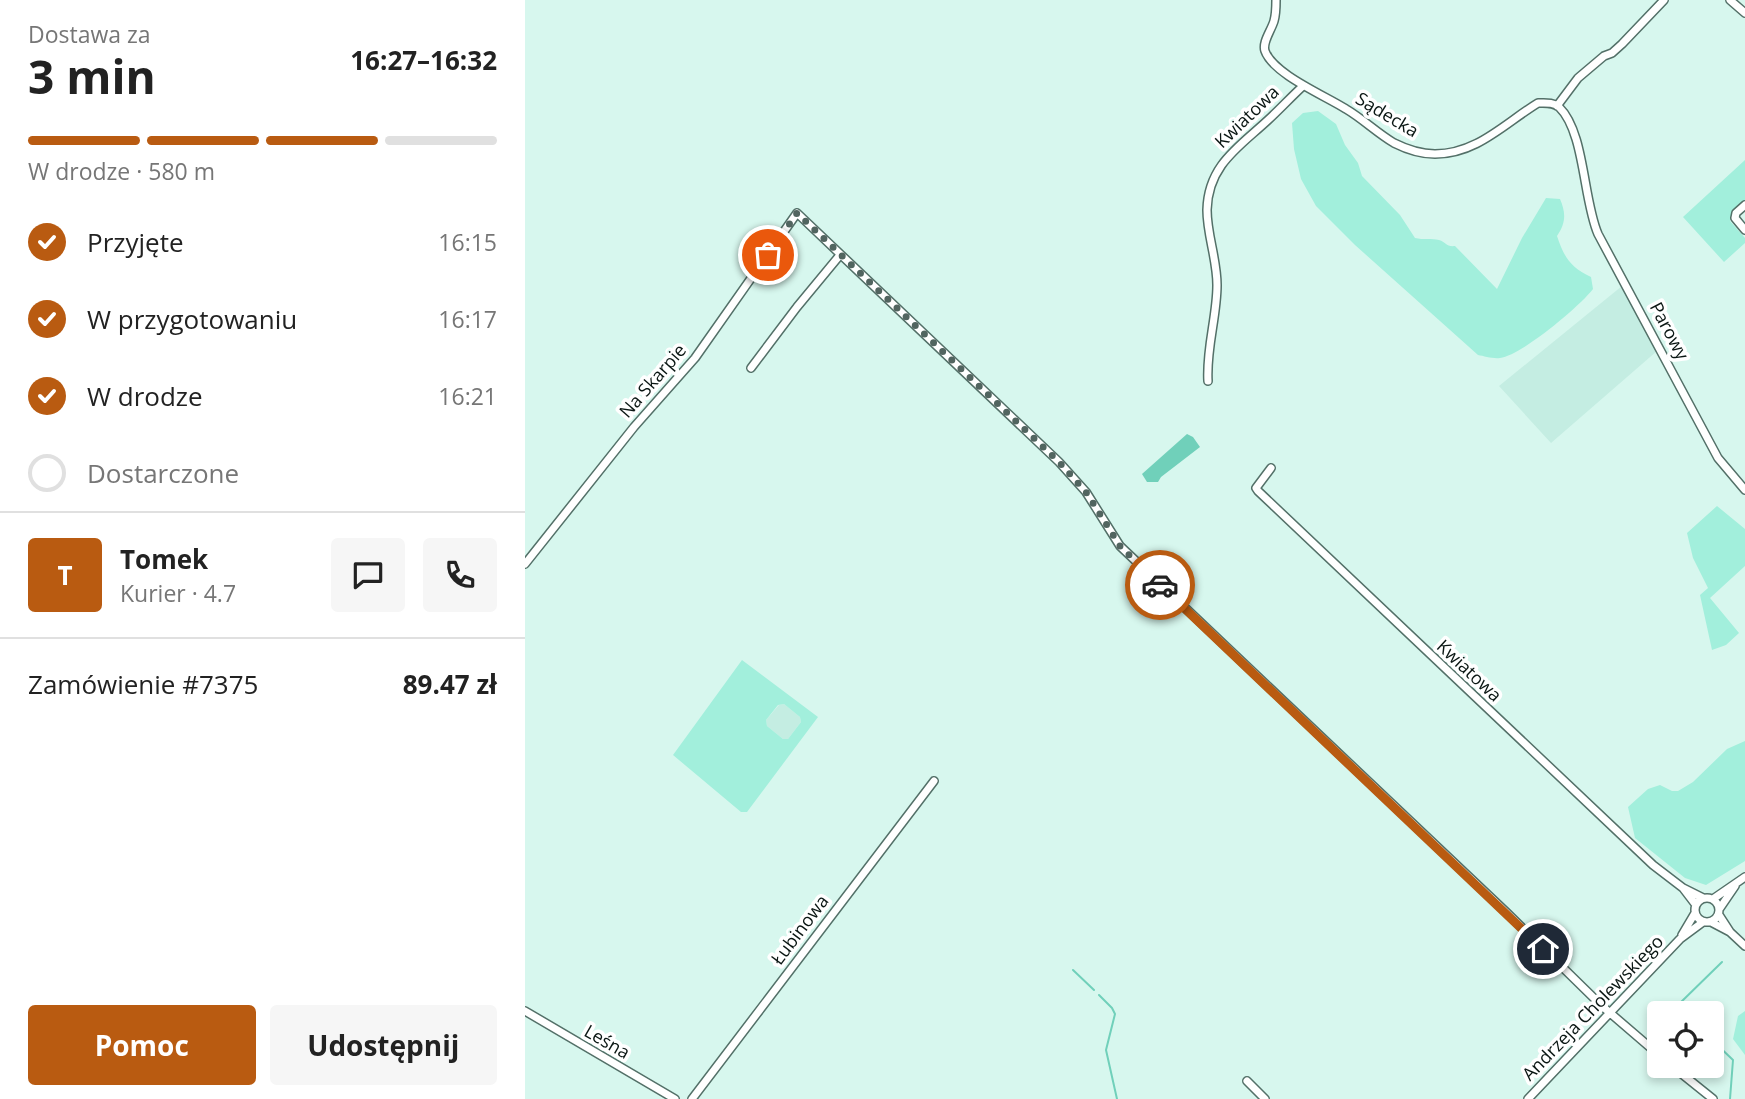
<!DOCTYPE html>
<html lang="pl">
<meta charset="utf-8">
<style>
body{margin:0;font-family:"Open Sans",sans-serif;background:#f6f6f6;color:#222;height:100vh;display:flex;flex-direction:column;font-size:26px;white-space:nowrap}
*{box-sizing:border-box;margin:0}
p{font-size:23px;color:#767676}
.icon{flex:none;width:38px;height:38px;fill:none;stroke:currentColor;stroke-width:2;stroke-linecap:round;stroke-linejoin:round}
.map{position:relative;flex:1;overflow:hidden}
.details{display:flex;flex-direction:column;background:#fff;width:525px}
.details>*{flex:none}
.fabs{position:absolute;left:1122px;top:1001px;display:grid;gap:14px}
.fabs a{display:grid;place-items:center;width:77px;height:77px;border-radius:7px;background:#fff;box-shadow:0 4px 10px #0003;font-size:35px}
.pin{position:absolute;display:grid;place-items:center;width:60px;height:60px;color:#fff;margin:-30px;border:4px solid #fff;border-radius:50%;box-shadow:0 2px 7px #0007}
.courier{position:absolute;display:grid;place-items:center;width:70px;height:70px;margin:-35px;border:5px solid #b95b11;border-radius:50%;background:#fff;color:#222;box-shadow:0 2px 9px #0007}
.headline em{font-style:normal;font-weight:700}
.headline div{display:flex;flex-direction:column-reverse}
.headline{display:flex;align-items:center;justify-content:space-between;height:119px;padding:0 28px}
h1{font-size:46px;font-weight:700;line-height:52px}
.bar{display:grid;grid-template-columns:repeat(4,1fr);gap:10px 7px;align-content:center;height:84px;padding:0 28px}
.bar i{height:9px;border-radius:5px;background:#e0e0e0}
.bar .active{background:#b95b11}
.bar p{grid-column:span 4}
.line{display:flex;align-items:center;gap:18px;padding:0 28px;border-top:2px solid #e0e0e0}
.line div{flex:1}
.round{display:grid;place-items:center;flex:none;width:74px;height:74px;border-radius:7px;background:#f6f6f6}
ol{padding:0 28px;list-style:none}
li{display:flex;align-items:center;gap:21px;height:77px}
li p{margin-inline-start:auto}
li .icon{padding:7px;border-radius:50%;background:#b95b11;color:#fff;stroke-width:4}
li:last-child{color:#767676}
li i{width:38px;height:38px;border:4px solid #e0e0e0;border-radius:50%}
.action{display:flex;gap:14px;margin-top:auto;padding:14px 28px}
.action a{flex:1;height:80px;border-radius:7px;background:#b95b11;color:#fff;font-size:28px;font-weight:700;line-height:80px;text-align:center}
.action a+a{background:#f6f6f6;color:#222}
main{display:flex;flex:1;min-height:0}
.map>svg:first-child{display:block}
.built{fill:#c4ede2}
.green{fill:#a2efdc;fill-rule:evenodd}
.water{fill:#70d0ba}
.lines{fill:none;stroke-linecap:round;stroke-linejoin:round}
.stream{stroke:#70d0ba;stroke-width:2}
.minor-casing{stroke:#537068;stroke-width:10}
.minor{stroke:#fff;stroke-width:7}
.done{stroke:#526560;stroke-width:7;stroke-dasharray:0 12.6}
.route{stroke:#b95b11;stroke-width:9}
.labels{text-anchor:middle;stroke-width:7;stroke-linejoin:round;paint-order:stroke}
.street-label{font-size:18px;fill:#0a1613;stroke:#fff}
</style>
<main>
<section class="details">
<div class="headline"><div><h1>3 min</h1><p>Dostawa za</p></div><em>16:27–16:32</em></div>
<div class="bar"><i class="active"></i><i class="active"></i><i class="active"></i><i></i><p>W drodze · 580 m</p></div>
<ol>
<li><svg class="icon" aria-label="check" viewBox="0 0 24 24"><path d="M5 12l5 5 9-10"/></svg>Przyjęte<p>16:15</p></li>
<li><svg class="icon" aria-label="check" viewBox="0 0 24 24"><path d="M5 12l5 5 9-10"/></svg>W przygotowaniu<p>16:17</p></li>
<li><svg class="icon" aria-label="check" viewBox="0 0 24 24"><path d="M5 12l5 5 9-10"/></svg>W drodze<p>16:21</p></li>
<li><i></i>Dostarczone</li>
</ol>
<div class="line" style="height:126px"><b class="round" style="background:#b95b11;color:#fff">T</b><div><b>Tomek</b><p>Kurier · 4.7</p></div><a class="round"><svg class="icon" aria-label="chat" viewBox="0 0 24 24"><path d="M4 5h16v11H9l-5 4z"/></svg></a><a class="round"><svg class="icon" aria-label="phone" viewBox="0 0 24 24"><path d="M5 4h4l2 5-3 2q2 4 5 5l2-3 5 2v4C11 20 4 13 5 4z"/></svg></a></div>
<div class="line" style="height:91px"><div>Zamówienie #7375</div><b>89.47 zł</b></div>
<div class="action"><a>Pomoc</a><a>Udostępnij</a></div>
</section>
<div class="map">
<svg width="1220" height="1099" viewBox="0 0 1220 1099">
<rect width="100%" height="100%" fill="#d7f7ee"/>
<!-- built -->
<path class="built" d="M 1097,286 L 1132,351 L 1026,443 L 974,386 Z
M 259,704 L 275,717 L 276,722 L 263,739 L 258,739 L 242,726 L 241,720 L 254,705 Z"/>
<!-- green -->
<path class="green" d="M 793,111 L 811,124 L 820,145 L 833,163 L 837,176 L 875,215 L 890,238 C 898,240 907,238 914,240 C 921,242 921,247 930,246 L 972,289 L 997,238 L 1021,198 L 1035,199 C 1041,213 1041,223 1032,236 C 1039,257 1045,267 1066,277 L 1068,289 C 1054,307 997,355 975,358 C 968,359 959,356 953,355 L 830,245 L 791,206 L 776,179 L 769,149 L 767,123 L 778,113 Z
M 1220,160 L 1220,201 L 1207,213 L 1205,221 L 1220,238 L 1220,243 L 1199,262 L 1158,217 Z
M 1192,506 L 1220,529 L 1220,566 L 1185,598 L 1214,633 L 1201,645 L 1187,650 L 1175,595 L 1183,588 L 1168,558 L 1162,533 Z
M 217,660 L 293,717 L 222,812 L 216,812 L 148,755 ZM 259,704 L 275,717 L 276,722 L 263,739 L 258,739 L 242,726 L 241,720 L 253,705 Z
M 1220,741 L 1220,861 L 1181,885 L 1160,878 L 1110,838 L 1103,807 L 1123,789 L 1135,785 L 1147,791 L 1153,791 L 1168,782 L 1202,749 Z
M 1220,1011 L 1220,1055 L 1208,1039 L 1213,1016 Z"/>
<!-- water -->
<path class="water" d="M 662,434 L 668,437 L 675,447 L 636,477 L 633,482 L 622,482 L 617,474 Z"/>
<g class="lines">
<!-- stream -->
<path class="stream" d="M 548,970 L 569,990
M 574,995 L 587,1008 L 590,1014 L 581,1050 L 592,1099
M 1160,1013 L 1153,1005 L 1197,962
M 1186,1039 L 1208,1060 L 1205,1099"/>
<defs>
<path id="minor" d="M 751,0 C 751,7 751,14 749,21 C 746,31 737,42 740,51 C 748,74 801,96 821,109 C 838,119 852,133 869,143 C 881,149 897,154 910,154 C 952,154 980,123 1013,103 C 1021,103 1028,102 1034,107 C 1060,132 1058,200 1073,234 L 1193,458 L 1220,490
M 1205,0 L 1220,13
M 1032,106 L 1053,78 L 1079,56 L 1087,53 L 1097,44 L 1139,0
M 1220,205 L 1211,213 L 1210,218 L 1220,230
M 226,368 L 272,307 L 315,255
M 683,381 C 681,348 692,317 692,285 C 692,259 682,235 682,210 C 683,165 714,147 743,120 C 755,109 766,97 778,86
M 746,468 L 731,488 L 733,491 L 1128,865 L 1158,888 L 1171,905
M 0,564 L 109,427 L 170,358 L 272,213 L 534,462 L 561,492 L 595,546 L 981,912 L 1077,1006 L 1134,1055
M 1158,888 L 1178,898
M1170 910a12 12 0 1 1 24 0a12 12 0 1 1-24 0Z
M 1188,899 L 1220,877
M 1195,908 L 1210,886
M 1194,915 L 1205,932
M 1186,922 L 1205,932 L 1220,946
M 1157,935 L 1170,913
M 0,1011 L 150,1099
M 1147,1066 L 1188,1099
M 722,1081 L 740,1099
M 167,1099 L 409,781
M 1003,1099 L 1155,939 L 1178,922"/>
</defs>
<!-- minor casing -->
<use href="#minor" class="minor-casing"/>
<!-- minor -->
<use href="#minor" class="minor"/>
</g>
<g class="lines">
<!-- done -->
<path class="done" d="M 243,255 L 272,213 L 534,462 L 561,492 L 595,546 L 635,585"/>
<!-- route -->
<path class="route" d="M 635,585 L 1018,949"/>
</g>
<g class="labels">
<!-- street labels -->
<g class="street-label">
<text transform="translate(862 115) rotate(31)" y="6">Sądecka</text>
<text transform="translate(722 117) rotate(-44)" y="6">Kwiatowa</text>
<text transform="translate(1144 331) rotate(62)" y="6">Parowy</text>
<text transform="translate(128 381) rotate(-49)" y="6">Na Skarpie</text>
<text transform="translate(944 671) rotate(43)" y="6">Kwiatowa</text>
<text transform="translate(275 930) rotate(-53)" y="6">Łubinowa</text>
<text transform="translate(1068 1008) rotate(-46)" y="6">Andrzeja Cholewskiego</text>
<text transform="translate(82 1042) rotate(30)" y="6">Leśna</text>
</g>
</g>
</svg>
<div class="fabs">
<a><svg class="icon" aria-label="locate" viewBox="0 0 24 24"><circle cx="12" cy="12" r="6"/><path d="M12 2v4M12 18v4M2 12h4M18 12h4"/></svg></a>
</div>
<div class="pin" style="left:243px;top:255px;background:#ea580c"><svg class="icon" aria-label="bag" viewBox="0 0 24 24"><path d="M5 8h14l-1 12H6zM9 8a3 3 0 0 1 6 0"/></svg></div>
<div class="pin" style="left:1018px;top:949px;background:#1f2937"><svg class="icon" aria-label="home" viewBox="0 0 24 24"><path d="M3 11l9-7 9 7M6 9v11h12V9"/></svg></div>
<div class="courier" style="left:635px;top:585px"><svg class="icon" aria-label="car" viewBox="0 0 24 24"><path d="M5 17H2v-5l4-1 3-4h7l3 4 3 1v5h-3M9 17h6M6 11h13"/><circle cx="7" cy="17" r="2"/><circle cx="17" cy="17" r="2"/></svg></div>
</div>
</main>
